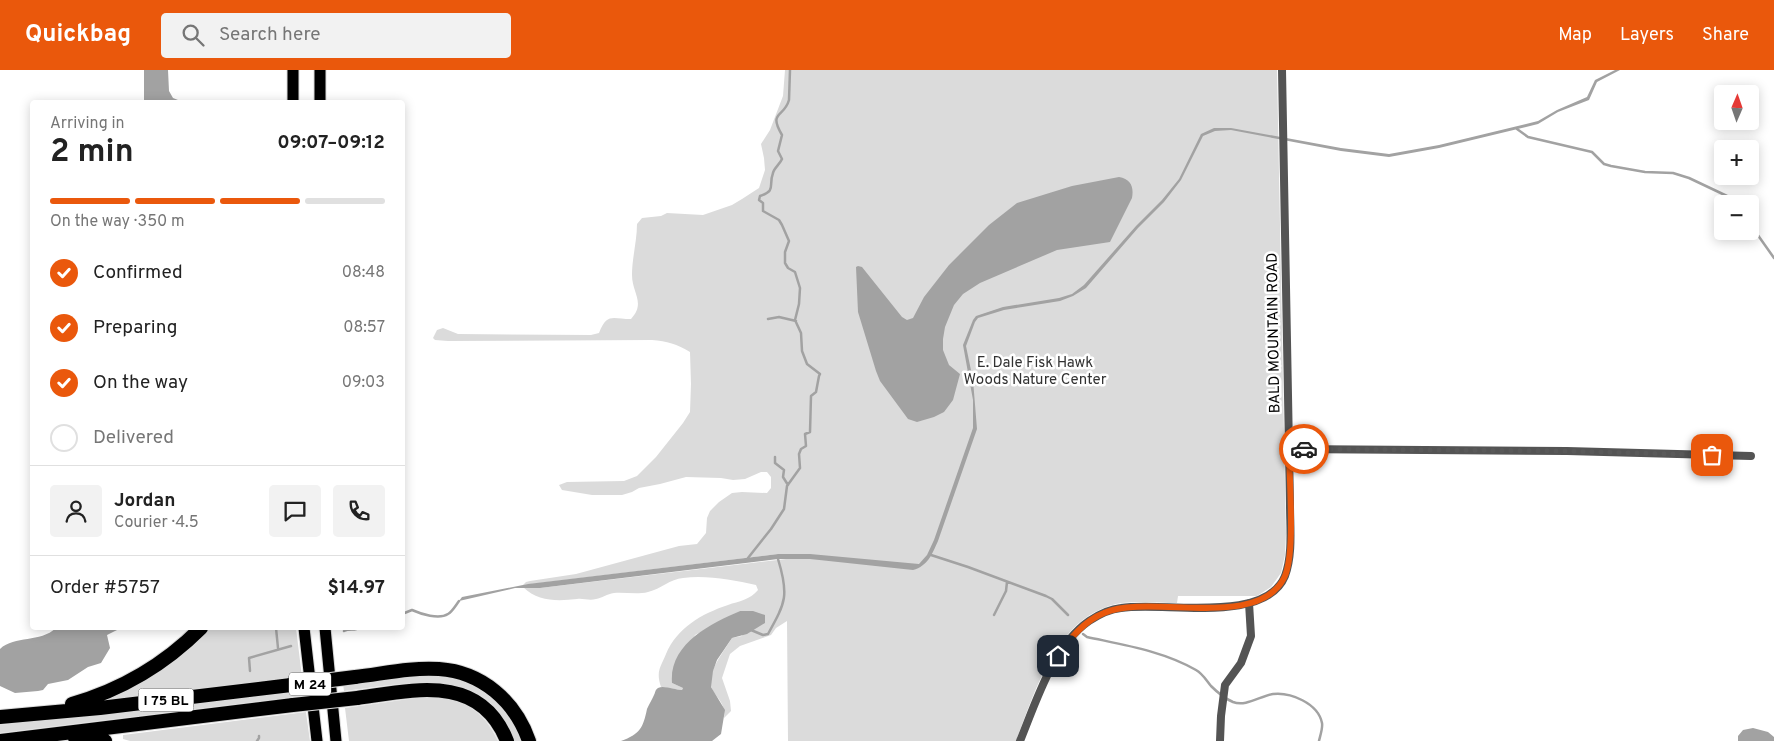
<!DOCTYPE html>
<meta charset="utf-8">
<style>
body{margin:0;font-family:Overpass,sans-serif;background:#f2f2f2;color:#222;height:100vh;display:flex;flex-direction:column;font-size:19px;white-space:nowrap}
*{box-sizing:border-box;margin:0}
p{font-size:16px;color:#767676}
.icon{flex:none;width:28px;height:28px;fill:none;stroke:currentColor;stroke-width:2;stroke-linecap:round;stroke-linejoin:round}
.map{position:relative;flex:1;overflow:hidden}
.drawer{position:absolute;left:30px;top:30px;width:375px;height:530px;display:flex;flex-direction:column;background:#fff;border-radius:5px;box-shadow:0 2px 12px #0003}
.drawer>*{flex:none}
.needle{width:32px;rotate:2deg}
.buttons{position:absolute;left:1714px;top:15px;display:grid;gap:10px}
.buttons a{display:grid;place-items:center;width:45px;height:45px;border-radius:5px;background:#fff;box-shadow:0 2px 12px #0003;font-size:25px}
.pin{position:absolute;display:grid;place-items:center;width:42px;height:42px;color:#fff;margin:-21px;border-radius:10px;box-shadow:0 2px 8px #0006}
.courier{position:absolute;display:grid;place-items:center;width:50px;height:50px;margin:-25px;border:4px solid #ea580c;border-radius:50%;background:#fff;color:#222;box-shadow:0 1px 6px #0007}
.overview em{font-style:normal;font-weight:700}
.overview div{display:flex;flex-direction:column-reverse}
.overview{display:flex;align-items:center;justify-content:space-between;height:85px;padding:0 20px}
h1{font-size:32px;font-weight:700;line-height:38px}
.bar{display:grid;grid-template-columns:repeat(4,1fr);gap:8px 5px;align-content:center;height:60px;padding:0 20px}
.bar i{height:6px;border-radius:4px;background:#e0e0e0}
.bar .on{background:#ea580c}
.bar p{grid-column:span 4}
.line{display:flex;align-items:center;gap:12px;padding:0 20px;border-top:1px solid #e0e0e0}
.line div{flex:1}
.round{display:grid;place-items:center;flex:none;width:52px;height:52px;border-radius:5px;background:#f2f2f2}
ol{padding:0 20px;list-style:none}
li{display:flex;align-items:center;gap:15px;height:55px}
li p{margin-inline-start:auto}
li .icon{padding:5px;border-radius:50%;background:#ea580c;color:#fff;stroke-width:4}
li:last-child{color:#767676}
li i{width:28px;height:28px;border:2px solid #e0e0e0;border-radius:50%}
header{display:flex;align-items:center;gap:30px;box-sizing:border-box;height:70px;padding:0 25px;background:#ea580c;color:#fff}
header strong{font-size:24px}
nav{display:flex;gap:28px;margin-inline-start:auto;font-size:18px}
.search{width:350px;height:45px;background:#f2f2f2;display:flex;align-items:center;gap:12px;box-sizing:border-box;padding:0 18px;border-radius:5px;color:#767676;font-size:19px}
.map>svg:first-child{display:block}
.green{fill:#dbdbdb}
.water{fill:#a2a2a2}
.lines{fill:none;stroke-linecap:round;stroke-linejoin:round}
.stream{stroke:#a2a2a2;stroke-width:2.5}
.primary-casing{stroke:#dbdbdb;stroke-width:13}
.highway-casing{stroke:#dbdbdb;stroke-width:16}
.street{stroke:#545454;stroke-width:8}
.primary{stroke:#000;stroke-width:11}
.highway{stroke:#000;stroke-width:14}
.highway-bridge-casing{stroke:#dbdbdb;stroke-width:16;stroke-linecap:butt}
.highway-bridge{stroke:#000;stroke-width:14}
.done{stroke:#595959;stroke-width:5;stroke-dasharray:0 9}
.route{stroke:#ea580c;stroke-width:6}
.labels{text-anchor:middle;stroke-width:5;stroke-linejoin:round;paint-order:stroke}
.shield{fill:#fff;stroke:#4c4c4c;stroke-width:1}
.shield-label{font-size:14px;font-weight:bold;fill:#000}
.street-label{font-size:15px;fill:#000;stroke:#fff}
.park-label{font-size:15px;fill:#323232;stroke:#fff}
</style>
<header>
<strong>Quickbag</strong>
<div class="search"><svg class="icon" aria-label="search" viewBox="0 0 24 24"><circle cx="10" cy="10" r="6"/><path d="M15 15l6 6"/></svg>Search here</div>
<nav><a>Map</a><a>Layers</a><a>Share</a></nav>
</header>
<div class="map">
<svg width="1774" height="671" viewBox="0 0 1774 671">
<rect width="100%" height="100%" fill="#fff"/>
<!-- green -->
<path class="green" d="M 785,0 L 1277,0 L 1286,464 L 1285,485 L 1281,503 L 1271,517 L 1257,526 L 1178,526 L 1177,533 C 1158,533 1136,530 1116,534 C 1055,549 1036,620 1016,671 L 788,671 L 787,551 L 776,558 L 771,565 L 740,576 L 730,584 L 722,608 L 730,631 L 731,641 L 724,648 C 726,634 718,630 712,619 C 705,604 725,580 732,568 L 742,566 L 753,541 L 740,541 L 695,565 L 672,613 L 683,618 L 682,620 L 661,617 C 656,602 660,598 666,584 C 677,558 701,544 728,535 C 739,531 750,530 758,520 L 756,515 C 733,510 707,505 683,508 C 670,509 661,519 648,522 C 637,525 625,522 614,523 C 607,524 602,528 596,529 C 589,531 583,528 577,529 C 558,531 538,532 523,517 L 540,518 L 786,489 L 778,484 L 523,515 L 526,512 L 530,511 L 576,504 L 679,476 L 697,474 L 706,463 L 707,448 L 710,441 L 719,432 L 732,423 L 742,422 L 767,423 L 771,418 L 771,407 L 767,402 L 761,402 L 745,409 L 733,410 L 721,408 L 686,407 L 660,414 L 639,418 L 632,422 L 622,425 L 592,425 L 562,420 L 559,415 L 567,412 L 624,411 L 637,406 L 656,387 L 683,353 L 690,342 L 691,314 L 690,282 C 677,274 667,271 652,270 L 448,271 L 435,270 L 433,268 L 437,260 L 443,258 L 458,264 L 591,265 L 599,263 C 607,242 613,249 631,249 C 646,233 632,223 632,205 C 632,188 637,171 637,154 L 642,148 L 661,146 L 667,143 L 703,145 L 732,135 L 742,129 L 759,118 L 765,100 L 764,88 L 761,74 L 770,60 L 783,26 Z
M 207,558 L 296,558 L 302,607 L 102,632 L 102,628 Z
M 420,604 L 446,604 L 480,617 L 508,641 L 524,671 L 514,671 C 484,592 409,614 344,621 L 343,614 Z
M 302,619 L 303,626 L 0,663 L 0,655 Z
M 423,627 C 459,626 483,638 498,671 L 349,671 L 345,638 Z
M 306,642 L 310,671 L 130,671 L 123,669 L 123,665 Z"/>
<!-- water -->
<path class="water" d="M 144,0 L 168,0 L 169,21 L 173,28 L 183,32 L 144,32 Z
M 1615,0 L 1620,0 L 1597,12 L 1589,30 L 1558,42 L 1538,54 L 1439,78 L 1389,87 L 1341,81 L 1231,60 L 1215,61 L 1203,66 L 1181,110 L 1164,132 L 1138,158 L 1086,218 L 1073,226 L 1060,231 L 1004,240 L 978,248 L 975,252 L 966,276 L 973,310 L 977,359 L 938,471 C 932,484 928,496 913,500 L 810,489 L 778,489 L 540,518 L 515,518 L 459,531 L 462,527 L 528,514 L 778,484 L 810,484 L 919,494 L 927,485 L 934,470 L 973,358 L 973,330 L 963,275 L 973,250 L 976,246 L 1003,237 L 1059,228 L 1072,224 L 1084,215 L 1136,156 L 1162,130 L 1179,109 L 1201,64 L 1214,58 L 1231,58 L 1341,78 L 1389,84 L 1439,75 L 1538,51 L 1557,40 L 1587,27 L 1595,10 Z
M 1119,107 C 1131,109 1134,117 1132,128 L 1110,172 L 1057,180 L 980,213 L 963,224 L 954,235 L 945,257 L 943,269 L 943,280 L 949,295 L 960,304 L 953,330 L 944,342 L 934,347 L 917,352 L 908,349 L 880,311 L 876,301 L 858,242 L 856,197 L 858,196 L 862,197 L 902,247 L 907,250 L 913,248 L 924,227 L 949,195 L 989,155 L 1017,133 L 1072,116 Z
M 740,541 L 753,541 L 765,545 L 765,553 L 747,564 L 732,568 L 717,590 L 713,601 L 711,617 L 725,640 L 721,664 L 712,671 L 621,671 C 640,664 643,658 647,639 C 649,634 652,630 654,625 C 656,621 655,620 658,618 C 664,615 675,620 682,620 L 683,618 L 672,613 C 669,574 710,554 740,541 Z
M 56,558 L 121,558 L 107,565 L 110,578 L 101,593 L 88,597 L 68,610 L 48,614 L 43,620 L 38,621 L 15,623 L 0,616 L 0,579 C 15,565 40,573 56,558 Z
M 1753,658 L 1768,662 L 1774,667 L 1774,671 L 1738,671 L 1738,666 L 1743,660 Z"/>
<g class="lines">
<!-- stream -->
<path class="stream" d="M 1517,59 L 1528,67 L 1592,82 L 1604,94 L 1611,96 L 1645,102 L 1673,103 L 1689,108 L 1727,126 L 1736,134
M 1750,154 L 1774,188
M 768,249 L 779,247 L 796,251
M 775,387 L 775,393 L 784,400 L 783,407 L 788,415
M 931,485 L 968,497 L 1046,526 L 1052,529 L 1068,545
M 748,488 L 771,459 L 784,439 L 787,416 L 800,398 L 799,384 L 801,379 L 806,376 L 805,364 L 810,362 L 811,326 L 816,322 L 819,306 L 820,304 L 807,294 L 802,281 L 801,263 L 795,250 L 799,234 L 800,218 L 795,202 L 788,198 L 785,193 L 785,182 L 789,171 L 782,155 L 779,150 L 763,141 L 763,133 L 759,130 L 760,126 C 777,120 768,116 773,103 C 774,98 780,94 782,89 L 778,81 L 782,65 C 768,41 784,48 789,30 L 790,0
M 402,544 L 412,540 C 421,544 439,550 448,544 C 452,542 456,535 459,531
M 994,545 L 1006,521 L 1007,512
M 276,558 L 278,578
M 751,560 L 763,565 L 768,564 C 786,532 789,525 778,489
M 344,561 C 349,558 355,561 359,558
M 1083,564 L 1087,567 C 1124,575 1163,581 1196,600 C 1203,604 1206,610 1211,616 C 1216,621 1226,629 1233,632 C 1246,637 1260,626 1273,624 C 1290,622 1318,633 1322,653 C 1323,658 1320,666 1319,671
M 250,601 L 249,588 L 291,576
M 257,671 L 259,668 L 259,666"/>
<defs>
<path id="primary" d="M 293,32 L 293,0
M 320,32 L 320,0
M 304,558 L 317,671
M 325,558 L 336,671"/>
<path id="highway" d="M 355,607 C 382,604 411,597 439,599 C 482,602 515,631 529,671
M 357,628 C 414,620 480,603 507,671
M 72,634 C 121,620 165,594 201,558
M 0,647 L 100,638 L 291,615
M 75,668 L 105,671
M 0,671 L 293,635"/>
</defs>
<!-- primary casing -->
<use href="#primary" class="primary-casing"/>
<!-- highway casing -->
<use href="#highway" class="highway-casing"/>
<!-- street -->
<path class="street" d="M 1289,379 L 1567,381 L 1751,386
M 1020,671 C 1036,632 1053,576 1089,551 C 1098,545 1110,539 1121,538 C 1162,531 1265,555 1285,506 C 1293,484 1290,458 1290,434 L 1282,0
M 1220,671 L 1221,646 L 1225,615 L 1241,593 L 1251,566 L 1249,533"/>
<!-- primary -->
<use href="#primary" class="primary"/>
<!-- highway -->
<use href="#highway" class="highway"/>
<defs>
<path id="highway-bridge" d="M 291,615 L 355,607
M 293,635 L 357,628"/>
</defs>
<!-- highway-bridge casing -->
<use href="#highway-bridge" class="highway-bridge-casing"/>
<!-- highway-bridge -->
<use href="#highway-bridge" class="highway-bridge"/>
</g>
<g class="lines">
<!-- done -->
<path class="done" d="M 1304,379 L 1567,381 L 1712,385"/>
<!-- route -->
<path class="route" d="M 1058,586 C 1070,568 1084,551 1104,543 C 1150,523 1257,561 1284,508 C 1296,485 1289,408 1289,379 L 1304,379"/>
</g>
<g class="labels">
<!-- shield labels -->
<g class="shield">
<rect x="289" y="602.5" width="42" height="23" rx="4"/>
<rect x="138.5" y="618.5" width="55" height="23" rx="4"/>
</g>
<g class="shield-label">
<text x="310" y="619">M 24</text>
<text x="166" y="635">I 75 BL</text>
</g>
<!-- street labels -->
<g class="street-label">
<text transform="translate(1273 263) rotate(-91)" y="5">BALD MOUNTAIN ROAD</text>
</g>
<!-- park labels -->
<g class="park-label">
<text x="1035" y="297">E. Dale Fisk Hawk<tspan x="1035" dy="17">Woods Nature Center</tspan></text>
</g>
</g>
</svg>
<div class="buttons">
<a><svg class="needle" viewBox="-14 -14 28 28"><path d="M0-13l5 13h-10z" fill="#e53935"/><path d="M0 13l5-13h-10z" fill="#767676"/></svg></a>
<a>+</a>
<a>−</a>
</div>
<div class="pin" style="left:1712px;top:385px;background:#ea580c"><svg class="icon" aria-label="bag" viewBox="0 0 24 24"><path d="M5 8h14l-1 12H6zM9 8a3 3 0 0 1 6 0"/></svg></div>
<div class="pin" style="left:1058px;top:586px;background:#1f2937"><svg class="icon" aria-label="home" viewBox="0 0 24 24"><path d="M3 11l9-7 9 7M6 9v11h12V9"/></svg></div>
<div class="courier" style="left:1304px;top:379px"><svg class="icon" aria-label="car" viewBox="0 0 24 24"><path d="M5 17H2v-5l4-1 3-4h7l3 4 3 1v5h-3M9 17h6M6 11h13"/><circle cx="7" cy="17" r="2"/><circle cx="17" cy="17" r="2"/></svg></div>
<section class="drawer">
<div class="overview"><div><h1>2 min</h1><p>Arriving in</p></div><em>09:07–09:12</em></div>
<div class="bar"><i class="on"></i><i class="on"></i><i class="on"></i><i></i><p>On the way · 350 m</p></div>
<ol>
<li><svg class="icon" aria-label="check" viewBox="0 0 24 24"><path d="M5 12l5 5 9-10"/></svg>Confirmed<p>08:48</p></li>
<li><svg class="icon" aria-label="check" viewBox="0 0 24 24"><path d="M5 12l5 5 9-10"/></svg>Preparing<p>08:57</p></li>
<li><svg class="icon" aria-label="check" viewBox="0 0 24 24"><path d="M5 12l5 5 9-10"/></svg>On the way<p>09:03</p></li>
<li><i></i>Delivered</li>
</ol>
<div class="line" style="height:90px"><a class="round"><svg class="icon" aria-label="person" viewBox="0 0 24 24"><circle cx="12" cy="8" r="4"/><path d="M4 21q1-7 8-7t8 7"/></svg></a><div><b>Jordan</b><p>Courier · 4.5</p></div><a class="round"><svg class="icon" aria-label="chat" viewBox="0 0 24 24"><path d="M4 5h16v11H9l-5 4z"/></svg></a><a class="round"><svg class="icon" aria-label="phone" viewBox="0 0 24 24"><path d="M5 4h4l2 5-3 2q2 4 5 5l2-3 5 2v4C11 20 4 13 5 4z"/></svg></a></div>
<div class="line" style="height:65px"><div>Order #5757</div><b>$14.97</b></div>
</section>
</div>
